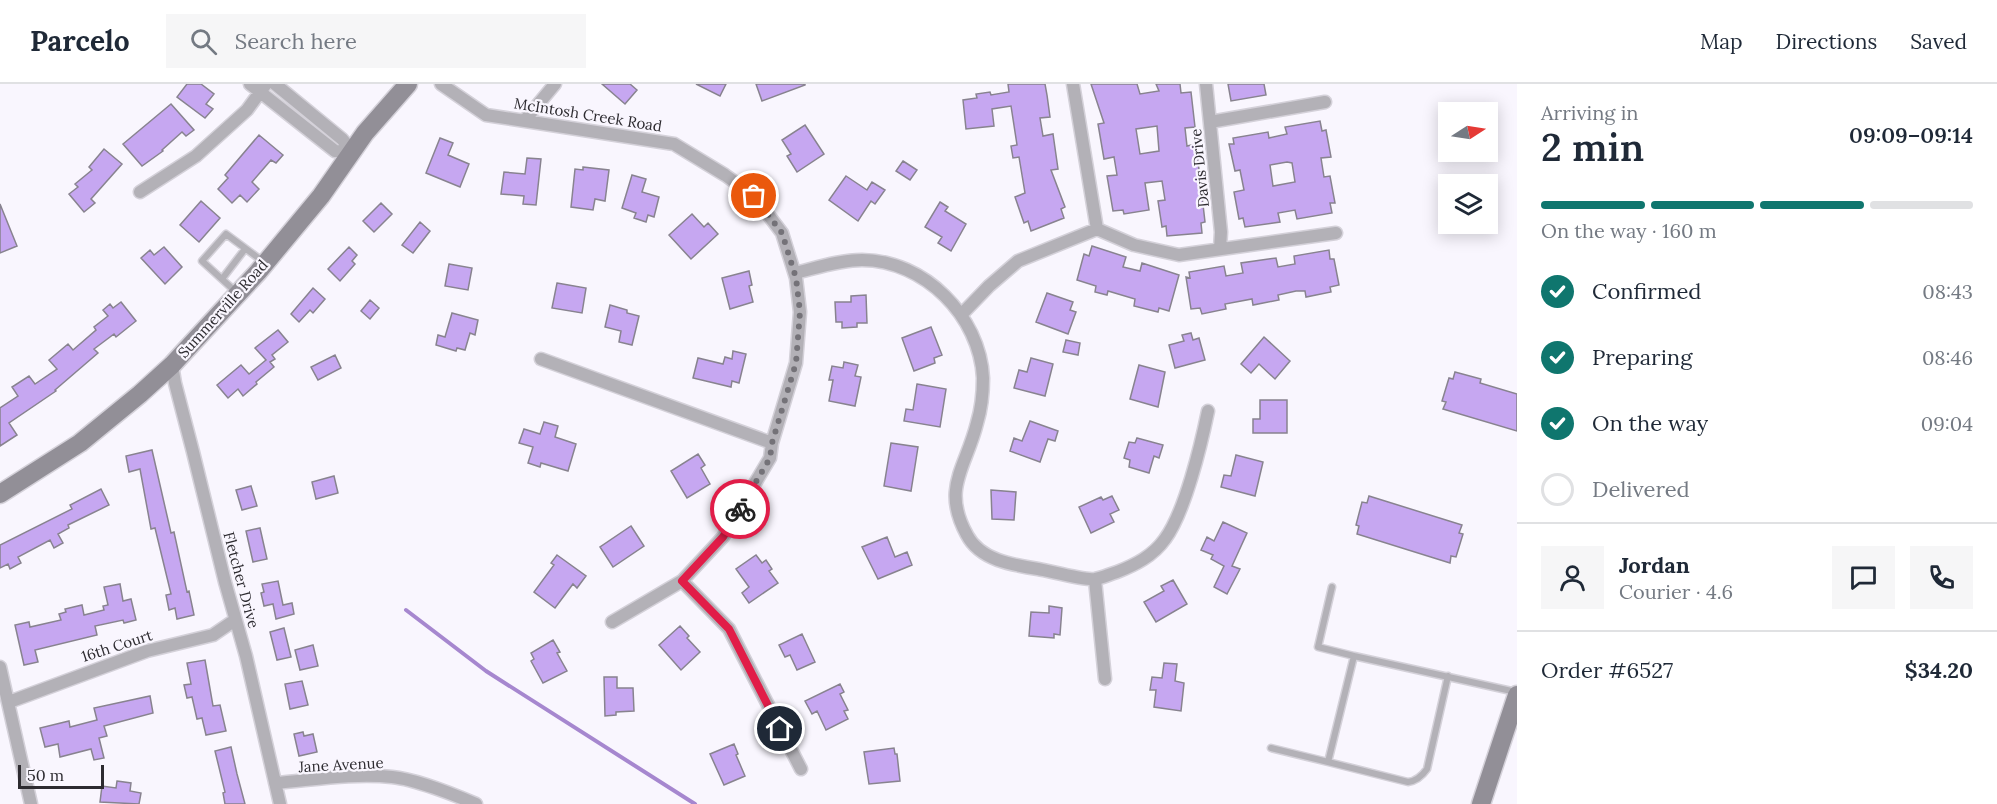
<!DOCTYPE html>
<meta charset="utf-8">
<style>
body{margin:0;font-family:Lora,serif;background:#f6f6f7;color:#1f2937;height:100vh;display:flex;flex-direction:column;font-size:22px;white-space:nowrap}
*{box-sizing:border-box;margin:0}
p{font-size:20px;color:#747a83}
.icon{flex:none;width:33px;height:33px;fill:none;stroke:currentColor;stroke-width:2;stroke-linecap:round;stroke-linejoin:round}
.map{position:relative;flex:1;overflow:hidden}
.sheet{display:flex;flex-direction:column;background:#fff;width:480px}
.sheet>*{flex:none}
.needle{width:39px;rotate:78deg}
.tools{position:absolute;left:1438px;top:18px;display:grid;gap:12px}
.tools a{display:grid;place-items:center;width:60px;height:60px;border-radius:0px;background:#fff;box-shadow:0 3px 15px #0003;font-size:30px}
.scale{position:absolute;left:18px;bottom:15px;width:86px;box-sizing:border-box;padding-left:6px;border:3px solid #2d2b30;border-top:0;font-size:16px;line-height:21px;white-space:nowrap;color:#2d2b30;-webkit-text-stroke:4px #f9f6fe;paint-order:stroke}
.pin{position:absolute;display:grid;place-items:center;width:51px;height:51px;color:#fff;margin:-26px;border:3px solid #fff;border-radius:50%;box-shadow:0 2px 6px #0007}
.courier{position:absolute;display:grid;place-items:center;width:60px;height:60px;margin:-30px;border:4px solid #e11d48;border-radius:50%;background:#fff;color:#222;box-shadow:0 2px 8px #0007}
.overview em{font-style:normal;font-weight:600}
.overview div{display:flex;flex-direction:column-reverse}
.overview{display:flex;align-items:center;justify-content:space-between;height:102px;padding:0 24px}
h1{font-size:39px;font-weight:600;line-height:45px}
.bar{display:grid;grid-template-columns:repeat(4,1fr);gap:9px 6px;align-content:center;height:72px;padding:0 24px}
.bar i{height:8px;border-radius:4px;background:#e0e1e3}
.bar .selected{background:#0f766e}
.bar p{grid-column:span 4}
.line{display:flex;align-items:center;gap:15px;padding:0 24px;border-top:2px solid #e0e1e3}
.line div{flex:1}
.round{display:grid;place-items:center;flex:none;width:63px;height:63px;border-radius:0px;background:#f6f6f7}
ol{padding:0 24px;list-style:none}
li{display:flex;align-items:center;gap:18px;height:66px}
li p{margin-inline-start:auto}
li .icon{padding:6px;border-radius:50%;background:#0f766e;color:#fff;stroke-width:4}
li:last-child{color:#747a83}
li i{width:33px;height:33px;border:3px solid #e0e1e3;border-radius:50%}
header{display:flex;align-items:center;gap:36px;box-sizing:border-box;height:84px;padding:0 30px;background:#fff;border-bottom:2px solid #e0e1e3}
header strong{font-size:28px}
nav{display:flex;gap:33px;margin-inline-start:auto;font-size:21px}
.search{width:420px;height:54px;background:#f6f6f7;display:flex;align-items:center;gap:15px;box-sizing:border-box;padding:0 21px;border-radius:0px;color:#747a83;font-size:22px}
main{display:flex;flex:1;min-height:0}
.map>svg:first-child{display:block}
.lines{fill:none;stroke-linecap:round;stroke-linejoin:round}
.stream{stroke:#a687cf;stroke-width:4}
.building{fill:#c6a7f1;stroke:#88838f;stroke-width:1.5;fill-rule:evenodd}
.lane-casing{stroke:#d4d1d9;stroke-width:9}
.street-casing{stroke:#d4d1d9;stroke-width:15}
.secondary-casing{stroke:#d4d1d9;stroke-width:21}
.lane{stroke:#b3b1b7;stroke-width:6}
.street{stroke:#b3b1b7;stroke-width:12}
.secondary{stroke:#928f97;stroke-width:18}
.done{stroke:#747278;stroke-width:6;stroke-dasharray:0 10.8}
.route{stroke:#e11d48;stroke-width:8}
.labels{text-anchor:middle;stroke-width:4.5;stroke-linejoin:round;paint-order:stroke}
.street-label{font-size:15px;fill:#2d2b30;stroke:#f9f6fe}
</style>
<header>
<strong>Parcelo</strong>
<div class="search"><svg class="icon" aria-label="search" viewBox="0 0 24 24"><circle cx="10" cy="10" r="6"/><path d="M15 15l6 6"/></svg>Search here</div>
<nav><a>Map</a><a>Directions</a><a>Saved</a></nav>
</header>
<main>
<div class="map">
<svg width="1517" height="720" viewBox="0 0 1517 720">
<rect width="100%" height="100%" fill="#f9f6fe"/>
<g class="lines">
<!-- stream -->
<path class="stream" d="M 406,526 L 486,587 L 695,720"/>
</g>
<!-- building -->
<path class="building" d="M 187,0 L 201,0 L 214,10 L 206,20 L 213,25 L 205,34 L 177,13 Z
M 602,0 L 630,0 L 637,6 L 625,20 Z
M 696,0 L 726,0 L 720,12 Z
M 756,0 L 805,0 L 805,1 L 762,17 Z
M 1008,0 L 1045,0 L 1047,11 L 1050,33 L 1040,34 L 1043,52 L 1053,50 L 1058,85 L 1051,86 L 1065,123 L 1061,125 L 1064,134 L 1031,147 L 1028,137 L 1024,139 L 1015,113 L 1025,109 L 1019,73 L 1013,74 L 1011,62 L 1017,61 L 1011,22 L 992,25 L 994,42 L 966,45 L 963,16 L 977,14 L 976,10 L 990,8 L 991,11 L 1009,8 Z
M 1091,0 L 1137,0 L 1140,10 L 1159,7 L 1156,0 L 1180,0 L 1181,9 L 1191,8 L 1195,43 L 1185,44 L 1187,62 L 1196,60 L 1205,138 L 1201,139 L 1202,149 L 1167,152 L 1166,142 L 1162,143 L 1158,117 L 1165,116 L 1162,97 L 1145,99 L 1149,126 L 1124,130 L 1123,126 L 1113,127 L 1107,92 L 1117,91 L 1114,73 L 1104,75 L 1098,40 L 1104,39 ZM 1157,42 L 1159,67 L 1140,70 L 1136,45 Z
M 1228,0 L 1264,0 L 1266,11 L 1231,17 Z
M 171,20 L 194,46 L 186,52 L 182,48 L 162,66 L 163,67 L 142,82 L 123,60 Z
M 1320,37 L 1322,47 L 1326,46 L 1331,73 L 1321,74 L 1324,93 L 1330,92 L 1335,119 L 1330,119 L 1332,129 L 1297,135 L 1295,126 L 1278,129 L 1280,138 L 1245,143 L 1243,134 L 1239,135 L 1234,108 L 1244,106 L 1240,86 L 1235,87 L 1229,60 L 1234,60 L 1233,54 L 1268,48 L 1269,54 L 1287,50 L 1285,43 ZM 1287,78 L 1292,79 L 1295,98 L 1273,102 L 1270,81 Z
M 805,41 L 824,70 L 797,88 L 787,72 L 791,70 L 782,56 Z
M 259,51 L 283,71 L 276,79 L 271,76 L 252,98 L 259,105 L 247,118 L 240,111 L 232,119 L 218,105 L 228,94 L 225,91 Z
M 440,54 L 453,59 L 448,71 L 469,80 L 460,103 L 426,89 Z
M 104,65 L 122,80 L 91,115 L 95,119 L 84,128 L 69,110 L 78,103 L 75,100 L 92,86 L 89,83 Z
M 527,74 L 541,75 L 536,121 L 523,120 L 524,112 L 501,110 L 504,88 L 525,90 Z
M 903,77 L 917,86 L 910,96 L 896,87 Z
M 583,83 L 609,86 L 605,117 L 595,115 L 593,126 L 571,123 L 575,85 L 583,86 Z
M 632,91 L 646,95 L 642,108 L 659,113 L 654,133 L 648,131 L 646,138 L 634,134 L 636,129 L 622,124 Z
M 846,92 L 867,106 L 872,98 L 885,106 L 875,120 L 871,117 L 858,137 L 829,116 Z
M 201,117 L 220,134 L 199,158 L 180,141 Z
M 940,118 L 948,123 L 945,127 L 966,140 L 951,167 L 938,159 L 942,153 L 925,143 Z
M 381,119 L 392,130 L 374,148 L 363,137 Z
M 0,120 L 17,162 L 0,169 Z
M 692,130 L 704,143 L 708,139 L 718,150 L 691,175 L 669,151 Z
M 420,138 L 430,147 L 413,169 L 402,161 Z
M 1092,162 L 1126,173 L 1123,183 L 1140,187 L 1142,179 L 1179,191 L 1169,227 L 1159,224 L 1158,228 L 1134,222 L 1135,215 L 1108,207 L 1107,211 L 1095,208 L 1096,202 L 1077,196 L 1084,170 L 1089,172 Z
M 164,163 L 182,183 L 165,200 L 141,174 L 150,166 L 154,171 Z
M 349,163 L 357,171 L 352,177 L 355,180 L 340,197 L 328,185 Z
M 1329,166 L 1330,175 L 1334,175 L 1339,201 L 1330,203 L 1331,208 L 1306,213 L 1305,207 L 1296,207 L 1278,211 L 1279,216 L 1253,221 L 1252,215 L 1225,220 L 1226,225 L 1202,230 L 1200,224 L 1191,225 L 1186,193 L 1190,194 L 1189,188 L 1224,182 L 1226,192 L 1243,189 L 1241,179 L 1276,174 L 1278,183 L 1295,180 L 1294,172 Z
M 449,180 L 472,184 L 468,206 L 445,202 Z
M 749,187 L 752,201 L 749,202 L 753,218 L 730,225 L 722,194 Z
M 557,199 L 586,204 L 582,229 L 552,224 Z
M 313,204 L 325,215 L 313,229 L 310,226 L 299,238 L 291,230 Z
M 1047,209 L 1073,218 L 1070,226 L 1076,228 L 1068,250 L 1036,238 Z
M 866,211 L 867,239 L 857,239 L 857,243 L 842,244 L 842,238 L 836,238 L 835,218 L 851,218 L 851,212 Z
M 370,216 L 379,224 L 370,235 L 361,227 Z
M 121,218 L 136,237 L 116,253 L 114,250 L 94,265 L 98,269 L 55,306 L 56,307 L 9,339 L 17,351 L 0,362 L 0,324 L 18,312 L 12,303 L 29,292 L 35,300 L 57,285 L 49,276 L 68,260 L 73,266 L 96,246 L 94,243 L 108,232 L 103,226 L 110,220 L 113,224 Z
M 610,221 L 627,226 L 627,229 L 639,232 L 632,261 L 619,258 L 621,247 L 605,243 Z
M 452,229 L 478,236 L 475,251 L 470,249 L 465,266 L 457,264 L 456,267 L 436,261 L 438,251 L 445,253 Z
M 931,243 L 942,271 L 934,274 L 935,279 L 914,287 L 902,254 Z
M 278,246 L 288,258 L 272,271 L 275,275 L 270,278 L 274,283 L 256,298 L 257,300 L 243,312 L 238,305 L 228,314 L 217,301 L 241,281 L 249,290 L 266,276 L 255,264 Z
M 1191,249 L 1193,256 L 1199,254 L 1205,276 L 1175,284 L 1169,261 L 1184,257 L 1182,251 Z
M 1264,253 L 1290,277 L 1275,295 L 1259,280 L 1251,289 L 1241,280 Z
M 1066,256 L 1080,259 L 1078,271 L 1063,268 Z
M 733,267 L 746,270 L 739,299 L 732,297 L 731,303 L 693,294 L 698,274 L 723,280 L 725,273 L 732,275 Z
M 335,271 L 341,284 L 318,296 L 311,283 Z
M 1031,274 L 1053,280 L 1045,312 L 1014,304 L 1019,286 L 1027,288 Z
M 844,278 L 858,281 L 855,292 L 861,293 L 855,322 L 829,317 L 833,296 L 829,296 L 832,282 L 843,284 Z
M 1139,281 L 1165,288 L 1158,323 L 1130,315 Z
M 1455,288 L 1481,295 L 1480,299 L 1517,310 L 1517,347 L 1443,325 L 1446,318 L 1442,317 L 1449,294 L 1453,295 Z
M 917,300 L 946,305 L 940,343 L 904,337 L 906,325 L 913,326 Z
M 1260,316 L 1287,316 L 1287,349 L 1253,349 L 1253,335 L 1260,335 Z
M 1030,337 L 1058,347 L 1055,357 L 1048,355 L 1040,378 L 1010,367 L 1014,354 L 1022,357 Z
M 544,338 L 558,342 L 555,353 L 576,360 L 568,387 L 541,379 L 540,383 L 528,379 L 533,363 L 519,359 L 524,345 L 540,350 Z
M 1137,354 L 1163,361 L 1159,374 L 1154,372 L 1149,389 L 1129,383 L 1130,376 L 1124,374 L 1129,358 L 1135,359 Z
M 891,359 L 918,363 L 911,407 L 884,402 Z
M 152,366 L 171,449 L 174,448 L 187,508 L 189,507 L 194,531 L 177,535 L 175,524 L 169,526 L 166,511 L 171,510 L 155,444 L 151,445 L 140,385 L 129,388 L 126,372 Z
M 698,370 L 705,381 L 701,384 L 710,400 L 687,414 L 671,387 Z
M 1236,371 L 1263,378 L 1255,412 L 1221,403 L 1224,391 L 1231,392 Z
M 334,392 L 338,409 L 316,415 L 312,398 Z
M 251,402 L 257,422 L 242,426 L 236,406 Z
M 101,405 L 109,421 L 68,441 L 69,444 L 58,450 L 63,459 L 54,464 L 50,456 L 18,473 L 21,479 L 10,485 L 8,480 L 0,484 L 0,461 L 72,425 L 70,421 Z
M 991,406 L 1016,408 L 1014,436 L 992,435 Z
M 1112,412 L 1119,426 L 1110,430 L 1114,438 L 1091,449 L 1079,423 L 1101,413 L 1103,416 Z
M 1369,412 L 1462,441 L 1459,449 L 1463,450 L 1456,473 L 1451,472 L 1450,479 L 1357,450 L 1359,442 L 1356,441 L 1362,418 L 1367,419 Z
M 1223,438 L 1247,449 L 1232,482 L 1240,485 L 1227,510 L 1214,503 L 1224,482 L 1211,475 L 1213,471 L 1201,466 L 1207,453 L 1214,457 Z
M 631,442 L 644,462 L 613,483 L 600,463 Z
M 260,444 L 267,475 L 253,478 L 246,447 Z
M 887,453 L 895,473 L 907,468 L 912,481 L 878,495 L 862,463 Z
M 557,471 L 586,492 L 577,504 L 573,500 L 555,524 L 534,508 L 554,481 L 551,479 Z
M 756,471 L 762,479 L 766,476 L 772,485 L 769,487 L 778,499 L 749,519 L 742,509 L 749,503 L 736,485 Z
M 1173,496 L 1187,520 L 1156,538 L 1144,518 L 1164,507 L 1161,502 Z
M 278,497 L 283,521 L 292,519 L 294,530 L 276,535 L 273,520 L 264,522 L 261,509 L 264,508 L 262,500 Z
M 120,500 L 123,517 L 131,515 L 136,536 L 124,539 L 123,536 L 95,542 L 97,551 L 35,566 L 38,578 L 24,581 L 15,541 L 29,538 L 30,543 L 61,536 L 59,530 L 66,528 L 65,525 L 82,521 L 84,531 L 104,526 L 103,522 L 108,521 L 104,503 Z
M 1049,522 L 1062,524 L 1060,551 L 1054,550 L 1054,554 L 1029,552 L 1031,528 L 1049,529 Z
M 680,542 L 689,552 L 687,554 L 700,568 L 681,586 L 659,561 Z
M 284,544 L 291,573 L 277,576 L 270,548 Z
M 802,550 L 815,578 L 797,586 L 790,571 L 785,573 L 779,561 Z
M 553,556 L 560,568 L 557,569 L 567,587 L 543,599 L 531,577 L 534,575 L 531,569 Z
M 313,561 L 318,582 L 300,586 L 295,566 Z
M 205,576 L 213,622 L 220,621 L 226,647 L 206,651 L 202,634 L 197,635 L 192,613 L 187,614 L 184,601 L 191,600 L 187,579 Z
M 1164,579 L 1177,580 L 1175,597 L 1184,599 L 1181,627 L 1154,623 L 1156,606 L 1150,606 L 1152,593 L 1162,594 Z
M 604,593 L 617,593 L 617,604 L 633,604 L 634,627 L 616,628 L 616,631 L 605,632 Z
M 302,597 L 308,621 L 290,625 L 285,600 Z
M 840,600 L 844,608 L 840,610 L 848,626 L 844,627 L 848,635 L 826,646 L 817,627 L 812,630 L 805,617 Z
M 150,612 L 153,629 L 104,642 L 107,652 L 99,654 L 104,674 L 94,676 L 91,665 L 60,673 L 58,660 L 45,663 L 40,644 L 69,637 L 70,643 L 97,636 L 94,624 Z
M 303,648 L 304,652 L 313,650 L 317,668 L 299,672 L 294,650 Z
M 734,660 L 738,670 L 736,671 L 745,692 L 724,701 L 710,670 Z
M 231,663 L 237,690 L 245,720 L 225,720 L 223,709 L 225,708 L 215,667 Z
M 894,664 L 895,670 L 897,670 L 900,697 L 869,700 L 864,668 Z
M 117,697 L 131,699 L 130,707 L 141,709 L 139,720 L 100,718 L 102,702 L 116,704 Z"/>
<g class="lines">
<defs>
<path id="lane" d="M 222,195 L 245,165
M 236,208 L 202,177 L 226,150 L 265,179
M 1332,503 L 1318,563 L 1354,572
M 1448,592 L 1427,685 C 1422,692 1417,697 1408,698 L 1328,678 L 1354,572 L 1516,608
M 1271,664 L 1328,678"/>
<path id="street" d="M 250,0 L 335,67 L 353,68
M 275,0 L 342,55 L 353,68
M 441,0 L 486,31 L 674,60 L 725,91 L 754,112 L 782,149 L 796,194 L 800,228 L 796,279 L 772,359 L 770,374 L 723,453 L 682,497 L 612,538
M 1073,0 L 1097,145 L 1134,161 L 1179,171 L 1336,149
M 1206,0 L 1221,148 L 1220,165
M 525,36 L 555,0
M 1210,38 L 1325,18
M 140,108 L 196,72 L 247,26 L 266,0
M 795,189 C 816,184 840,176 862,176 C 924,176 980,232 983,294 C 983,308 981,326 977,339 C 966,384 941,404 967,451 C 980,476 1012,481 1038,485 C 1050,487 1086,497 1095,495 C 1102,494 1110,490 1117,488 C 1135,481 1153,472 1165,455 C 1185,428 1201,361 1208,327
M 961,231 L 989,202 L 1018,177 L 1097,145
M 541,275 L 772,359
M 172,281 L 175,299 L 193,368 L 225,498 L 246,572 L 280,720
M 1095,496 L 1105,595
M 682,497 L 729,545 L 801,685
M 0,583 L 31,720
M 9,618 L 147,567 L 213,551 L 235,536
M 275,699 C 313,696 353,689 392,693 C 414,695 455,711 476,720"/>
<path id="secondary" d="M 0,410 L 80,359 L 140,310 L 172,281 L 258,188 L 321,112 L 365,49 L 408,0
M 1481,720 L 1517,611"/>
</defs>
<!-- lane casing -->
<use href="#lane" class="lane-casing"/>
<!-- street casing -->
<use href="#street" class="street-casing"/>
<!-- secondary casing -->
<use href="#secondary" class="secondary-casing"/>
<!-- lane -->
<use href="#lane" class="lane"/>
<!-- street -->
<use href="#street" class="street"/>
<!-- secondary -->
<use href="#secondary" class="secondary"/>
</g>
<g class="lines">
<!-- done -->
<path class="done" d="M 740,425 L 770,374 L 772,359 L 796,279 L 800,228 L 796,194 L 782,149 L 754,112"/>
<!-- route -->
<path class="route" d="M 740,425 L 723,453 L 682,497 L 729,545 L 780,645"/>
</g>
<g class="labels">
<!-- street labels -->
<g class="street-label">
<text transform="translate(588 31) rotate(9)" y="5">McIntosh Creek Road</text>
<text transform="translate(1200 84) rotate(-96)" y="5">Davis Drive</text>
<text transform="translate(223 225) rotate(-48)" y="5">Summerville Road</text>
<text transform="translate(241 496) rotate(75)" y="5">Fletcher Drive</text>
<text transform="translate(117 562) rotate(-18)" y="5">16th Court</text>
<text transform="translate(341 681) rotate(-3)" y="5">Jane Avenue</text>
</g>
</g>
</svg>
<div class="tools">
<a><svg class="needle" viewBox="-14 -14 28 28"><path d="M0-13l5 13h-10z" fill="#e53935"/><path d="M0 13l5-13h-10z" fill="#747a83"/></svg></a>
<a><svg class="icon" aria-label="layers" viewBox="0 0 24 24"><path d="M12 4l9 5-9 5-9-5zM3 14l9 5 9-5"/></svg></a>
</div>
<div class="scale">50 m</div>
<div class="pin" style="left:754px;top:112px;background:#ea580c"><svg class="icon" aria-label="bag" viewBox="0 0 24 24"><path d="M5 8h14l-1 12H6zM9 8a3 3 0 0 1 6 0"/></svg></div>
<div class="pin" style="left:780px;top:645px;background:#1f2937"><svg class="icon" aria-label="home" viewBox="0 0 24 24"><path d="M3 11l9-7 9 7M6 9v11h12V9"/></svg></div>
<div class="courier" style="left:740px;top:425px"><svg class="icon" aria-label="bike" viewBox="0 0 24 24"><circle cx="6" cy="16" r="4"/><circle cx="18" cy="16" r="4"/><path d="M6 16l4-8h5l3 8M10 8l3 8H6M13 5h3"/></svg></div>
</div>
<section class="sheet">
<div class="overview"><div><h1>2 min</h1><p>Arriving in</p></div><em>09:09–09:14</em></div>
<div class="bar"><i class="selected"></i><i class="selected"></i><i class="selected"></i><i></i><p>On the way · 160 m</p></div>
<ol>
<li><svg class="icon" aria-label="check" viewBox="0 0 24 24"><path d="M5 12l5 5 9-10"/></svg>Confirmed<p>08:43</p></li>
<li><svg class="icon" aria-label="check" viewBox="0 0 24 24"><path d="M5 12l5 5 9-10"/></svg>Preparing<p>08:46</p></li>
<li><svg class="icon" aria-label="check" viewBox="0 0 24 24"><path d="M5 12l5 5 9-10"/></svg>On the way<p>09:04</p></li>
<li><i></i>Delivered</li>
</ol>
<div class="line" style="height:108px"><a class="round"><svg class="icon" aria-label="person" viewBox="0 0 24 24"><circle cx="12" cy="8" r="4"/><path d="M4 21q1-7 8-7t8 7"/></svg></a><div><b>Jordan</b><p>Courier · 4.6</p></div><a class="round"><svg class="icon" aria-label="chat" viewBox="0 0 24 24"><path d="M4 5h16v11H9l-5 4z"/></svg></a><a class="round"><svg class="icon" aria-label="phone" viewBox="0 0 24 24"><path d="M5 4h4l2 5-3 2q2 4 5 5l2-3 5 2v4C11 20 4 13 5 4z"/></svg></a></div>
<div class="line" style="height:78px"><div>Order #6527</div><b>$34.20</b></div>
</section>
</main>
